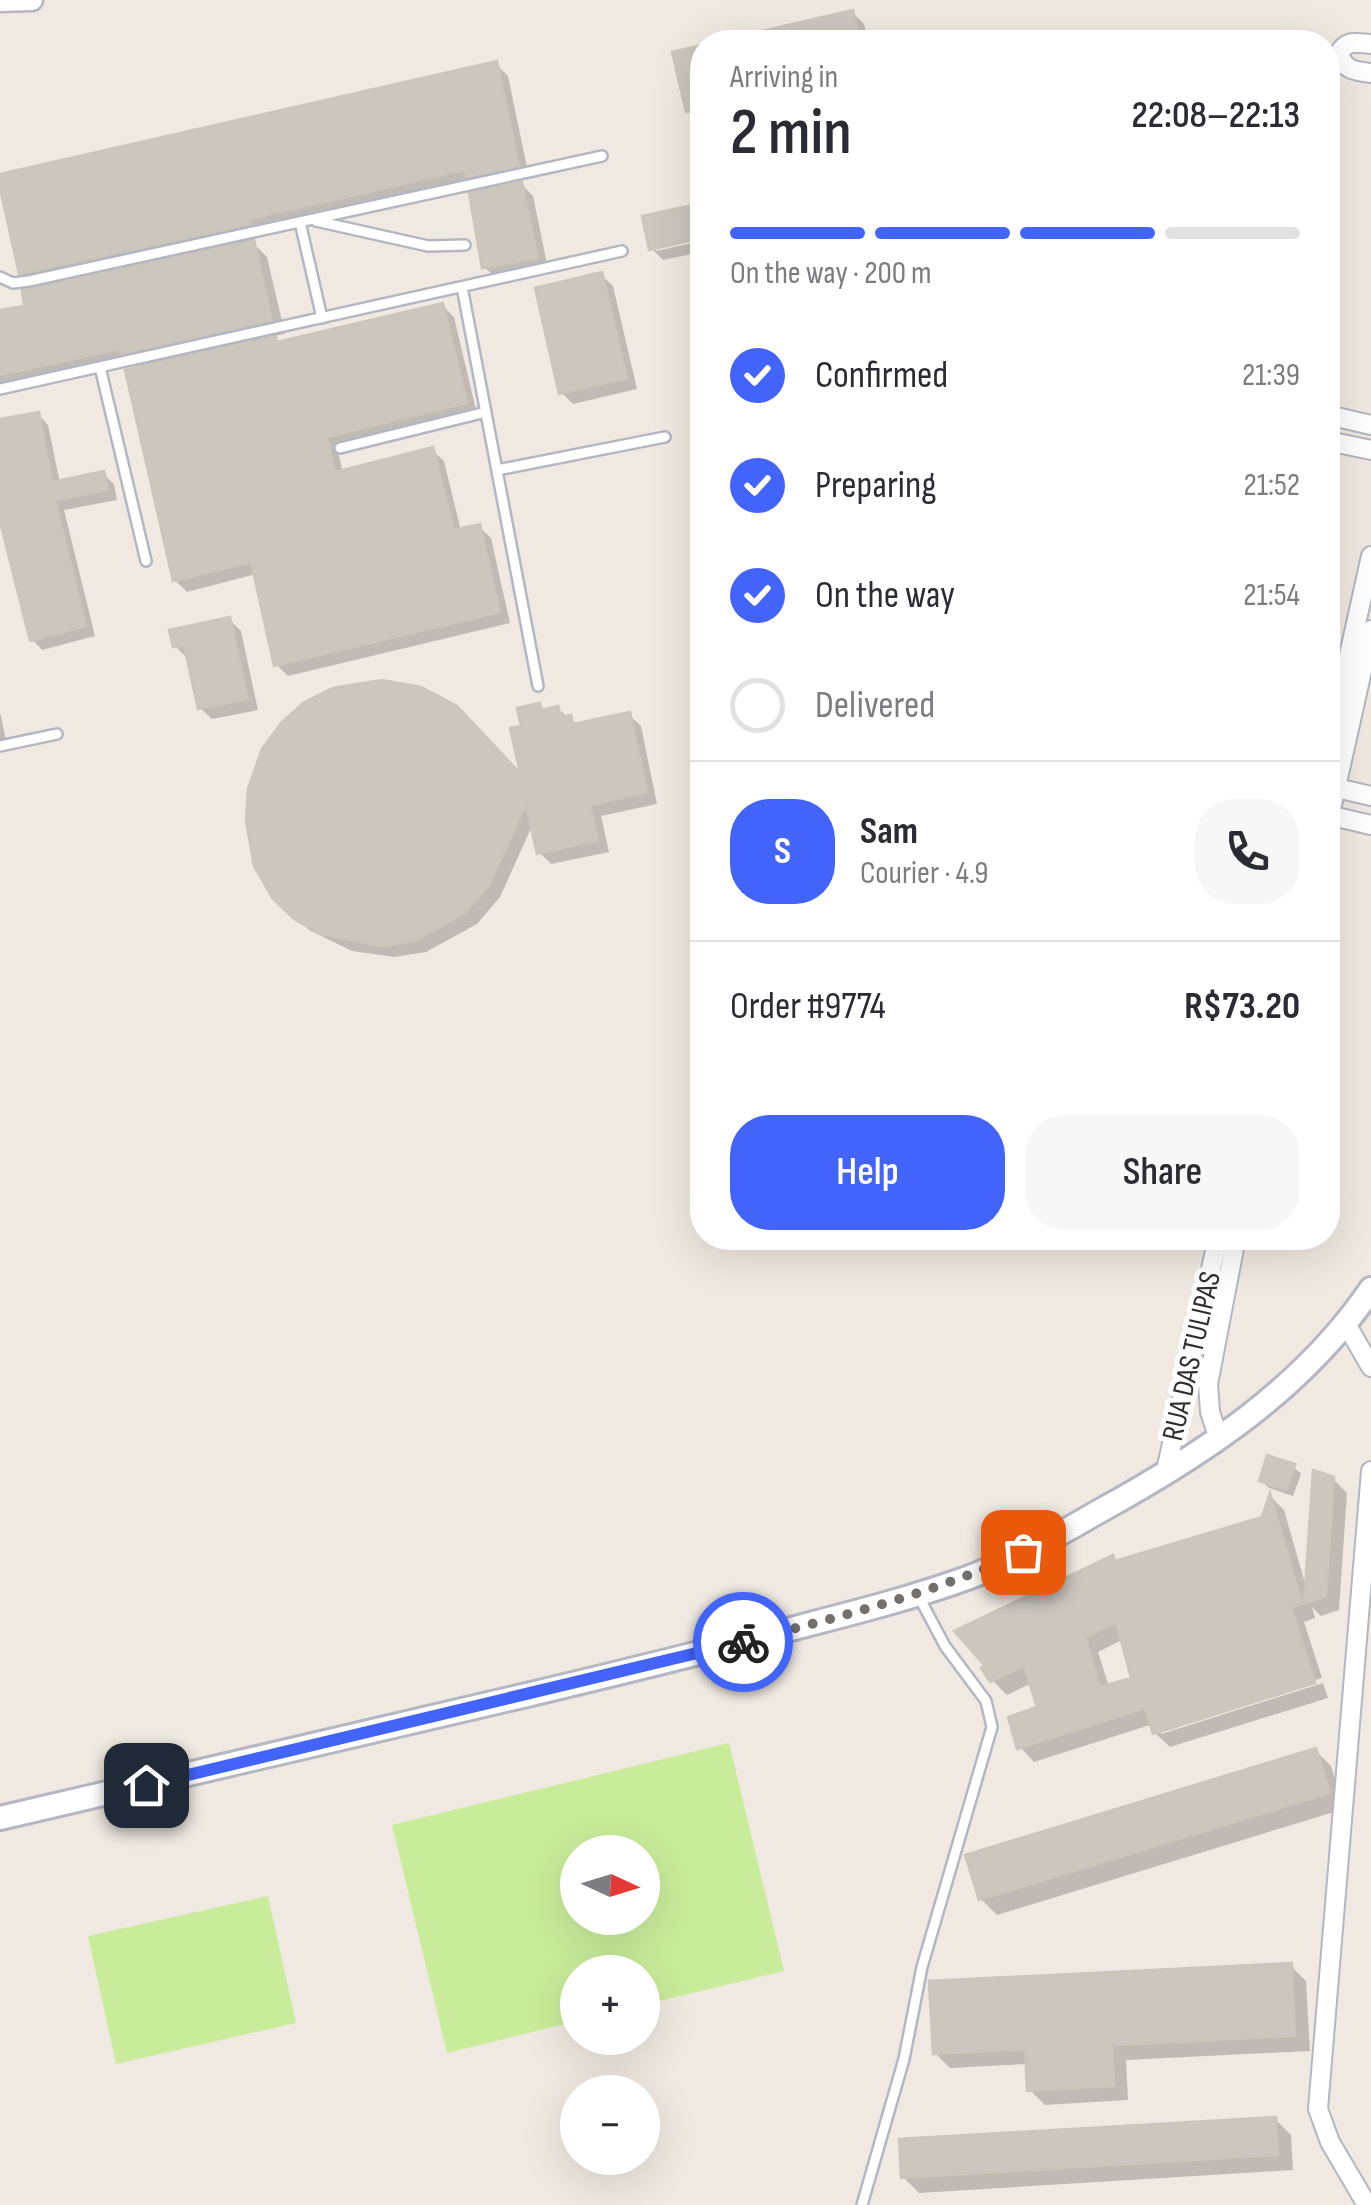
<!DOCTYPE html>
<meta charset="utf-8">
<style>
body{margin:0;font-family:"Sofia Sans Condensed",sans-serif;background:#f7f7f7;color:#2b2b33;height:100vh;display:flex;flex-direction:column;font-size:38px;white-space:nowrap}
*{box-sizing:border-box;margin:0}
p{font-size:32px;color:#7c7c81}
.icon{flex:none;width:55px;height:55px;fill:none;stroke:currentColor;stroke-width:2;stroke-linecap:round;stroke-linejoin:round}
.map{position:relative;flex:1;overflow:hidden}
.details{position:absolute;left:690px;top:30px;width:650px;height:1220px;display:flex;flex-direction:column;background:#fff;border-radius:40px;box-shadow:0 10px 40px #0002}
.details>*{flex:none}
.needle{width:65px;rotate:94deg}
.fabs{position:absolute;left:560px;top:1835px;display:grid;gap:20px}
.fabs a{display:grid;place-items:center;width:100px;height:100px;border-radius:50%;background:#fff;box-shadow:0 10px 40px #0002;font-size:50px}
.pin{position:absolute;display:grid;place-items:center;width:85px;height:85px;color:#fff;margin:-42px;border-radius:20px;box-shadow:0 5px 15px #0006}
.courier{position:absolute;display:grid;place-items:center;width:100px;height:100px;margin:-50px;border:8px solid #4264fb;border-radius:50%;background:#fff;color:#222;box-shadow:0 2px 12px #0007}
.headline em{font-style:normal;font-weight:600}
.headline div{display:flex;flex-direction:column-reverse}
.headline{display:flex;align-items:center;justify-content:space-between;height:170px;padding:0 40px}
h1{font-size:65px;font-weight:600;line-height:75px}
.bar{display:grid;grid-template-columns:repeat(4,1fr);gap:15px 10px;align-content:center;height:120px;padding:0 40px}
.bar i{height:12px;border-radius:8px;background:#e1e1e2}
.bar .selected{background:#4264fb}
.bar p{grid-column:span 4}
.line{display:flex;align-items:center;gap:25px;padding:0 40px;border-top:2px solid #e1e1e2}
.line div{flex:1}
.round{display:grid;place-items:center;flex:none;width:105px;height:105px;border-radius:40px;background:#f7f7f7}
ol{padding:0 40px;list-style:none}
li{display:flex;align-items:center;gap:30px;height:110px}
li p{margin-inline-start:auto}
li .icon{padding:10px;border-radius:50%;background:#4264fb;color:#fff;stroke-width:4}
li:last-child{color:#7c7c81}
li i{width:55px;height:55px;border:5px solid #e1e1e2;border-radius:50%}
.button{display:flex;gap:20px;margin-top:auto;padding:20px 40px}
.button a{flex:1;height:115px;border-radius:40px;background:#4264fb;color:#fff;font-size:40px;font-weight:600;line-height:115px;text-align:center}
.button a+a{background:#f7f7f7;color:#2b2b33}
.map>svg:first-child{display:block}
.pitch{fill:#c9ec9a;fill-rule:evenodd}
.shadow{fill:#0003;fill-rule:evenodd}
.building{fill:#cbc7bf;stroke:#cbc5ba;stroke-width:2.5;fill-rule:evenodd}
.lines{fill:none;stroke-linecap:round;stroke-linejoin:round}
.service-casing{stroke:#b4b7c1;stroke-width:14}
.minor-casing{stroke:#b4b7c1;stroke-width:22}
.tertiary-casing{stroke:#b4b7c1;stroke-width:25}
.secondary-casing{stroke:#b4b7c1;stroke-width:28}
.service{stroke:#fff;stroke-width:9}
.minor{stroke:#fff;stroke-width:18}
.tertiary{stroke:#fff;stroke-width:20}
.secondary{stroke:#fff;stroke-width:22}
.done{stroke:#726f6d;stroke-width:10;stroke-dasharray:0 18}
.route{stroke:#4264fb;stroke-width:12}
.labels{text-anchor:middle;stroke-width:10;stroke-linejoin:round;paint-order:stroke}
.street-label{font-size:30px;fill:#2e2e2e;stroke:#fff}
</style>
<div class="map">
<svg width="1371" height="2205" viewBox="0 0 1371 2205">
<rect width="100%" height="100%" fill="#efe9e1"/>
<!-- pitch -->
<path class="pitch" d="M 729,1743 L 784,1971 L 643,2005 L 642,1972 L 578,1972 L 577,2021 L 447,2053 L 392,1825 ZM 578,1852 L 642,1852 L 642,1918 L 578,1918 Z
M 268,1896 L 296,2023 L 116,2064 L 88,1936 Z"/>
<!-- shadow -->
<path class="shadow" d="M 852,12 L 864,24 L 868,42 L 724,42 Z
M 702,47 L 702,122 L 700,123 L 688,111 L 675,54 Z
M 496,64 L 508,76 L 529,177 L 480,188 L 474,182 L 259,230 L 261,236 L 33,285 L 21,273 Z
M 521,184 L 533,196 L 548,269 L 496,278 L 484,267 Z
M 702,206 L 702,236 L 656,245 L 656,251 L 702,241 L 702,252 L 663,260 L 651,248 L 645,218 Z
M 253,243 L 267,257 L 285,334 L 273,336 L 281,344 L 442,305 L 454,317 L 477,414 L 337,448 L 343,472 L 432,450 L 444,461 L 461,531 L 479,527 L 491,538 L 510,623 L 288,676 L 276,664 L 256,574 L 187,592 L 175,580 L 140,369 L 134,363 L 0,391 L 0,313 Z
M 601,275 L 613,286 L 637,389 L 573,404 L 562,393 Z
M 38,414 L 48,425 L 60,483 L 103,474 L 114,484 L 117,500 L 64,510 L 95,636 L 42,650 L 32,639 L 3,522 L 0,523 L 0,422 Z
M 230,620 L 241,631 L 258,710 L 212,719 L 200,708 L 187,658 L 175,646 Z
M 539,705 L 546,712 L 558,709 L 579,726 L 629,715 L 641,726 L 657,804 L 601,816 L 609,852 L 551,864 L 539,852 L 533,824 L 500,897 L 477,924 L 426,952 L 394,957 L 352,951 L 309,930 L 275,898 L 524,780 L 524,728 Z
M 0,712 L 7,745 L 0,746 Z
M 1293,1466 L 1301,1474 L 1293,1496 L 1269,1488 L 1261,1481 Z
M 1333,1479 L 1347,1493 L 1339,1610 L 1321,1616 L 1312,1607 L 1315,1618 L 1304,1622 L 1322,1678 L 1161,1729 L 1161,1734 L 1323,1683 L 1328,1698 L 1170,1747 L 1155,1733 L 1153,1724 L 1034,1762 L 1020,1747 L 1041,1709 L 1032,1683 L 1007,1695 L 992,1680 L 1113,1558 L 1117,1563 L 1264,1519 L 1271,1497 L 1284,1510 L 1307,1590 ZM 1124,1639 L 1134,1679 L 1109,1687 L 1098,1652 Z
M 1316,1751 L 1331,1766 L 1344,1809 L 997,1915 L 981,1899 Z
M 1291,1966 L 1306,1981 L 1310,2051 L 1126,2060 L 1128,2100 L 1045,2105 L 1030,2090 L 1028,2064 L 950,2068 L 935,2053 Z
M 1275,2119 L 1291,2135 L 1293,2170 L 919,2193 L 903,2177 Z"/>
<!-- building -->
<path class="building" d="M 853,10 L 860,42 L 742,42 L 741,36 Z
M 702,45 L 702,108 L 686,112 L 672,52 Z
M 497,61 L 519,166 L 466,177 L 465,170 L 249,219 L 251,224 L 19,274 L 0,188 L 0,174 Z
M 522,182 L 538,258 L 482,268 L 469,193 Z
M 702,203 L 702,238 L 649,250 L 642,216 Z
M 254,240 L 272,320 L 121,354 L 120,349 L 0,375 L 0,310 L 24,306 L 22,290 Z
M 602,272 L 627,378 L 559,394 L 535,288 Z
M 443,303 L 467,403 L 327,437 L 335,472 L 433,447 L 454,530 L 480,524 L 500,612 L 274,666 L 251,562 L 173,581 L 125,370 L 276,336 L 277,342 Z
M 39,412 L 52,482 L 104,471 L 108,490 L 55,500 L 86,626 L 30,641 L 0,521 L 0,419 Z
M 230,617 L 248,699 L 198,709 L 184,645 L 173,647 L 169,630 Z
M 382,680 L 421,687 L 457,706 L 520,773 L 510,728 L 521,726 L 517,708 L 540,703 L 542,710 L 558,706 L 561,717 L 571,715 L 573,724 L 630,712 L 647,792 L 590,805 L 598,840 L 537,854 L 526,804 L 489,885 L 465,913 L 414,941 L 381,946 L 321,934 L 294,919 L 273,899 L 254,866 L 246,821 L 248,789 L 262,749 L 281,723 L 303,703 L 333,688 Z
M 1267,1455 L 1295,1464 L 1286,1490 L 1259,1481 Z
M 1313,1470 L 1334,1477 L 1326,1597 L 1304,1603 Z
M 1270,1493 L 1302,1604 L 1291,1607 L 1315,1683 L 1153,1734 L 1145,1708 L 1017,1749 L 1008,1717 L 1037,1707 L 1024,1666 L 990,1682 L 981,1668 L 985,1666 L 954,1631 L 1113,1555 L 1115,1561 L 1262,1517 ZM 1116,1622 L 1131,1678 L 1100,1687 L 1085,1637 Z
M 1316,1748 L 1330,1793 L 979,1900 L 965,1855 Z
M 1292,1963 L 1295,2036 L 1112,2045 L 1114,2086 L 1027,2091 L 1025,2049 L 933,2054 L 929,1981 Z
M 1276,2117 L 1278,2155 L 901,2178 L 899,2139 Z"/>
<g class="lines">
<defs>
<path id="service" d="M 316,221 L 428,246 L 465,245
M 300,222 L 322,318
M 0,277 L 13,283 L 29,281 L 602,156
M 462,287 L 538,686
M 100,367 L 146,561
M 0,389 L 622,251
M 340,448 L 486,412
M 497,470 L 665,437
M 0,746 L 57,734
M 862,2205 L 904,2059 L 922,1967 L 992,1727 L 986,1701 L 945,1646 L 919,1597"/>
<path id="minor" d="M 1371,44 C 1356,43 1346,39 1339,54 C 1345,71 1355,71 1371,73
M 1328,415 L 1371,425
M 1328,441 L 1371,450
M 1328,750 L 1371,556
M 1328,786 L 1371,796
M 1328,815 L 1371,825
M 1328,823 L 1371,630
M 1345,1322 L 1371,1367
M 1219,1439 L 1210,1412 L 1208,1384 L 1236,1238
M 1165,1475 L 1218,1238
M 1367,2205 L 1330,2142 L 1318,2109 L 1371,1471"/>
<path id="tertiary" d="M 0,1 L 32,0"/>
<path id="secondary" d="M 0,1818 C 177,1778 354,1737 531,1694 C 624,1672 717,1649 810,1624 C 864,1610 918,1596 970,1577 C 1014,1560 1057,1536 1098,1512 C 1202,1455 1303,1389 1371,1289"/>
</defs>
<!-- service casing -->
<use href="#service" class="service-casing"/>
<!-- minor casing -->
<use href="#minor" class="minor-casing"/>
<!-- tertiary casing -->
<use href="#tertiary" class="tertiary-casing"/>
<!-- secondary casing -->
<use href="#secondary" class="secondary-casing"/>
<!-- service -->
<use href="#service" class="service"/>
<!-- minor -->
<use href="#minor" class="minor"/>
<!-- tertiary -->
<use href="#tertiary" class="tertiary"/>
<!-- secondary -->
<use href="#secondary" class="secondary"/>
</g>
<g class="lines">
<!-- done -->
<path class="done" d="M 743,1642 C 838,1617 933,1594 1023,1552"/>
<!-- route -->
<path class="route" d="M 146,1785 L 743,1642"/>
</g>
<g class="labels">
<!-- street labels -->
<g class="street-label">
<text transform="translate(1191 1356) rotate(-77)" y="10">RUA DAS TULIPAS</text>
</g>
</g>
</svg>
<div class="fabs">
<a><svg class="needle" viewBox="-14 -14 28 28"><path d="M0-13l5 13h-10z" fill="#e53935"/><path d="M0 13l5-13h-10z" fill="#7c7c81"/></svg></a>
<a>+</a>
<a>−</a>
</div>
<div class="pin" style="left:1023px;top:1552px;background:#ea580c"><svg class="icon" aria-label="bag" viewBox="0 0 24 24"><path d="M5 8h14l-1 12H6zM9 8a3 3 0 0 1 6 0"/></svg></div>
<div class="pin" style="left:146px;top:1785px;background:#1f2937"><svg class="icon" aria-label="home" viewBox="0 0 24 24"><path d="M3 11l9-7 9 7M6 9v11h12V9"/></svg></div>
<div class="courier" style="left:743px;top:1642px"><svg class="icon" aria-label="bike" viewBox="0 0 24 24"><circle cx="6" cy="16" r="4"/><circle cx="18" cy="16" r="4"/><path d="M6 16l4-8h5l3 8M10 8l3 8H6M13 5h3"/></svg></div>
<section class="details">
<div class="headline"><div><h1>2 min</h1><p>Arriving in</p></div><em>22:08–22:13</em></div>
<div class="bar"><i class="selected"></i><i class="selected"></i><i class="selected"></i><i></i><p>On the way · 200 m</p></div>
<ol>
<li><svg class="icon" aria-label="check" viewBox="0 0 24 24"><path d="M5 12l5 5 9-10"/></svg>Confirmed<p>21:39</p></li>
<li><svg class="icon" aria-label="check" viewBox="0 0 24 24"><path d="M5 12l5 5 9-10"/></svg>Preparing<p>21:52</p></li>
<li><svg class="icon" aria-label="check" viewBox="0 0 24 24"><path d="M5 12l5 5 9-10"/></svg>On the way<p>21:54</p></li>
<li><i></i>Delivered</li>
</ol>
<div class="line" style="height:180px"><b class="round" style="background:#4264fb;color:#fff">S</b><div><b>Sam</b><p>Courier · 4.9</p></div><a class="round"><svg class="icon" aria-label="phone" viewBox="0 0 24 24"><path d="M5 4h4l2 5-3 2q2 4 5 5l2-3 5 2v4C11 20 4 13 5 4z"/></svg></a></div>
<div class="line" style="height:130px"><div>Order #9774</div><b>R$73.20</b></div>
<div class="button"><a>Help</a><a>Share</a></div>
</section>
</div>
